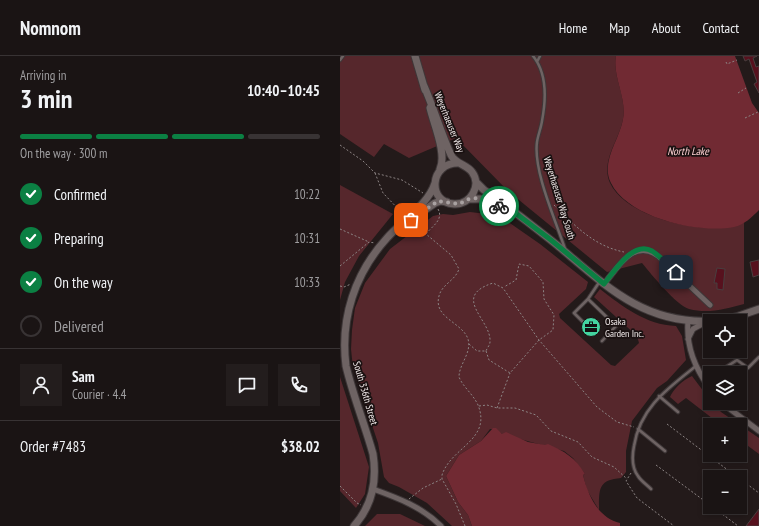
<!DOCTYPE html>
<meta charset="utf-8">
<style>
body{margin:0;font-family:"PT Sans Narrow",sans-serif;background:#231d1d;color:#f1f3f6;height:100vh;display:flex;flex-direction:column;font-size:15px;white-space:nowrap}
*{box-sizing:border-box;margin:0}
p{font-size:13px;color:#9f9ea0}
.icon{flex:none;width:22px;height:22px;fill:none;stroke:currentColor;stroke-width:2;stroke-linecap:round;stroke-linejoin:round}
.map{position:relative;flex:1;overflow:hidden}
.details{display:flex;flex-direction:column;background:#1a1414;width:340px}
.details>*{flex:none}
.buttons{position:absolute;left:363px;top:258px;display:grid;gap:8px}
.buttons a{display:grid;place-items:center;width:44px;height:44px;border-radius:0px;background:#1a1414;box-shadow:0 2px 6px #0003,0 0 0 1px #383334;font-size:20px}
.pin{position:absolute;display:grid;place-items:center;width:34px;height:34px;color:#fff;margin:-17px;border-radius:8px;box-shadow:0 2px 6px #0006}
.courier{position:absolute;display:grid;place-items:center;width:40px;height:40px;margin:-20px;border:3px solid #0b8043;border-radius:50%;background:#fff;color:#222;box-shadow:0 1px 5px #0007}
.headline em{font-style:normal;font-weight:800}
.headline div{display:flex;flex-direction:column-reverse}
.headline{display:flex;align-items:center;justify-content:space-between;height:68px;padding:0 20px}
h1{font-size:26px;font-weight:800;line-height:30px}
.bar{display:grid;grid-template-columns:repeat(4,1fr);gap:6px 4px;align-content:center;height:48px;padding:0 20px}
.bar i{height:5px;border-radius:3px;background:#383334}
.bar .selected{background:#0b8043}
.bar p{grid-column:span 4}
.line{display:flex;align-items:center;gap:10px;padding:0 20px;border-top:1px solid #383334}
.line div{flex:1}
.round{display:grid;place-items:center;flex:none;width:42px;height:42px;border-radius:0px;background:#231d1d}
ol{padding:0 20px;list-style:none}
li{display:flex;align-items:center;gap:12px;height:44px}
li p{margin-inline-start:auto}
li .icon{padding:4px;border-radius:50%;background:#0b8043;color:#fff;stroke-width:4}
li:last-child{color:#9f9ea0}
li i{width:22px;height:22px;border:2px solid #383334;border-radius:50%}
header{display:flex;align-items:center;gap:24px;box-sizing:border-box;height:56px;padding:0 20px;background:#1a1414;border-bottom:1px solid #383334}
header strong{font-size:19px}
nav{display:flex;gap:22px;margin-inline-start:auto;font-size:14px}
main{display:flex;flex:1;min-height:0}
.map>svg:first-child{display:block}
.green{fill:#56272c}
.water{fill:#712a33}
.building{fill:#57111e;stroke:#493e3f}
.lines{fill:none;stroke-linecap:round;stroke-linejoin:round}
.lane-casing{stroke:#3e3738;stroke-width:4.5}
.street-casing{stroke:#3e3738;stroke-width:7}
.secondary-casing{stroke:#3e3738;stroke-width:9}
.path{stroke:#8c8484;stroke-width:1;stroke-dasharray:2 2;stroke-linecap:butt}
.lane{stroke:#6e6363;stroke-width:2.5}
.street{stroke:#6e6363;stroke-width:5}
.secondary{stroke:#6e6363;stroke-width:7}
.done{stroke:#a9a1a1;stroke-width:4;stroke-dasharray:0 7.2}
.route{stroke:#0b8043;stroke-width:5}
.labels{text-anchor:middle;stroke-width:3.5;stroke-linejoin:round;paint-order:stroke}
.street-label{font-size:10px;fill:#f1eaea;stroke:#1a1111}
.poi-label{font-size:10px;fill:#f1eaea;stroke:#1a1111;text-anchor:start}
.water-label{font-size:11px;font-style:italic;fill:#fed0d2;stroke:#1a1111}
</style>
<header>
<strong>Nomnom</strong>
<nav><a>Home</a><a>Map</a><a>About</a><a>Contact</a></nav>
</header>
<main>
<section class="details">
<div class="headline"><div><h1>3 min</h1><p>Arriving in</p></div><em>10:40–10:45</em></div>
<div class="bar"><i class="selected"></i><i class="selected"></i><i class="selected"></i><i></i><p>On the way · 300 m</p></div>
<ol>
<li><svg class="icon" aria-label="check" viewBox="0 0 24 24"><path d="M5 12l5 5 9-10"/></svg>Confirmed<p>10:22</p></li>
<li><svg class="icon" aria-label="check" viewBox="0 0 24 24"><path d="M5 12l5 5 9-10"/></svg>Preparing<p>10:31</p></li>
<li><svg class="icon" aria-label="check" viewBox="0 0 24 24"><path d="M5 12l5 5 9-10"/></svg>On the way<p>10:33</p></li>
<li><i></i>Delivered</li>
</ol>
<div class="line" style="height:72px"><a class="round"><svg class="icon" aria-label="person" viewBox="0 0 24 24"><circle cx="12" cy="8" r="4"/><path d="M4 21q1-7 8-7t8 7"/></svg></a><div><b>Sam</b><p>Courier · 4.4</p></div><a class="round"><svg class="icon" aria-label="chat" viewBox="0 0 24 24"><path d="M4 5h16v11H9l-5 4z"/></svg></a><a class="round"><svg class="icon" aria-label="phone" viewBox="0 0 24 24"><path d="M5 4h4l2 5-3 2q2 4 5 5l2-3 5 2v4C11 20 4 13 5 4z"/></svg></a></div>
<div class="line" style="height:52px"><div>Order #7483</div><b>$38.02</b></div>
</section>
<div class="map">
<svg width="419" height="470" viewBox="0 0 419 470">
<rect width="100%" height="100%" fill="#231a1a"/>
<!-- green -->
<path class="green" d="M 0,0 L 276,0 C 272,20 287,41 283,63 C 280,83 260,105 270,127 C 287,163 370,182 404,166 L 404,248 C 386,253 368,258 349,253 C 337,250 311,218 302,207 L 267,216 L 168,135 L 116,82 L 69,102 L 44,88 L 34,101 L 0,78 Z
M 0,129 L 53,158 L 19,200 L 5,226 L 0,244 Z
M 130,156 L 147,158 L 167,165 L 200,188 L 248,226 L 246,233 L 219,258 L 220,262 L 271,309 L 275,310 L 299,287 L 297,280 L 254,241 L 260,233 C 282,250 306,269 336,270 L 342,280 L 346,304 L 327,325 L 317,332 L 292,365 L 286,395 L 286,416 L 281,422 C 258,424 259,433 259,454 L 247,434 L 243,419 L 245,418 L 233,402 L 224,395 L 162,378 L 154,373 L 150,373 L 141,385 L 119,399 L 106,420 L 118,446 L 128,459 L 132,470 L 112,470 L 87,447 L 59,431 L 49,427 L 44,421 L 38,387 L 13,312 L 11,293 L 12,274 L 15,252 L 25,227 L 50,193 L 93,160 L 103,158 L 113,159 Z
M 352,320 L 370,344 L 370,347 L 373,347 L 381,356 L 400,369 L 381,369 L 346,342 L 338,348 L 330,341 C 333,333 343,324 352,320 Z
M 0,321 L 29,411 L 25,438 L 16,452 L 0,435 Z
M 400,369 L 419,382 L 419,398 L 400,384 Z
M 37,458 L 60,458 L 85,470 L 25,470 Z"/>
<!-- water -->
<path class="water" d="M 276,0 L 395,0 L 412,47 L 419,57 L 419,154 C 412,161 404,169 394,171 C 359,178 288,162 271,127 C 260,106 280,83 283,63 C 287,42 272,20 276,0 Z
M 153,372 L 156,372 L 162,378 L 166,376 L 188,386 L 205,389 L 208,388 C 224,395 236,402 245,418 L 243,419 C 248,439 258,462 280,467 L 280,470 L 132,470 L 128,459 L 118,446 L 106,420 L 119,399 L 141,385 Z"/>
<!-- building -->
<path class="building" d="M 403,0 L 417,0 L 413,2 L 416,11 L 419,10 L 419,37 L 414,28 L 417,26 L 409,3 L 405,5 Z
M 419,204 L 419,219 L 413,221 L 410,206 Z
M 377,212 L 385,213 L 383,234 L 377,233 L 377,227 L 374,227 Z
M 252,261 L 261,270 L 250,281 L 241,272 Z
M 419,453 L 419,470 L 406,470 Z"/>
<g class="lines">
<defs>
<path id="lane" d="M 193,0 C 207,17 206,44 202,65 C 201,72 198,79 197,86 C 193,115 216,165 225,193
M 0,4 L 3,0
M 197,6 L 200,0
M 248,243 L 276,270 L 262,285
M 243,266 L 234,257 L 248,243 L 260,225
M 377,317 L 397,304 L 408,312 L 419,301
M 319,340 L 338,356
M 298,373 L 325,395
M 311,433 C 307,429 301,425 298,420 C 292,412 292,400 294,390 C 300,352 327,333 356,310"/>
<path id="street" d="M 264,228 C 278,211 294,182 318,200 L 370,249
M 348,265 C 346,291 355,312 370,333
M 348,283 L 353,273 L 366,266
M 382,347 L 419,375
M 33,433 C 58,442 82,451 101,470"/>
<path id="secondary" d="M 75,0 L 85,34
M 84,30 C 94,53 101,77 111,99 C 115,108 126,108 132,116 C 142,129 131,149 114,148 C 87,147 89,106 119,107
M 90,52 C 94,69 107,98 100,113
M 136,126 L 144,134 L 157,142 C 177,158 197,173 217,189 C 265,229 303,268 370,265
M 129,143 L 141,143 L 169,154
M 66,167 L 95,147 L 101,145 L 107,146
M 373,265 L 396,261 L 419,253
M 14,470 C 32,450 37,424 33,398 C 25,369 13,340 6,310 C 0,262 15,217 47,182 C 63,164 88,149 95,127"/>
</defs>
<!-- lane casing -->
<use href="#lane" class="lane-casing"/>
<!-- street casing -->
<use href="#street" class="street-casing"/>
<!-- secondary casing -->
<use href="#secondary" class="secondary-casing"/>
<!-- path -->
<path class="path" d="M 386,6 L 387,8 L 397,4
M 398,37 L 406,32
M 405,62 L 418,56
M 0,89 L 23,105 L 35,117 L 62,124 L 83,137
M 35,117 L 43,137 L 63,158
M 214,149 C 235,170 254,190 284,196
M 98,153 C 104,164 92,170 86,178 L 111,199 L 119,213 C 115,225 102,228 99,240 C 93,262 122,266 128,283 C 132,297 119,308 119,321 C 123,331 133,338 138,349 C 152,384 111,391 102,419 L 102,423 L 116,448 L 125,470
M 73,170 L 85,177
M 0,173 L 29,186
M 0,210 L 29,186 L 35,187
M 0,230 L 4,231 L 11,228
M 129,288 L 137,295 L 146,295 C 147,292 150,289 150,286 C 152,264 110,241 153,227 L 163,232 L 199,284 L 257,351 L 277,366 L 294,371
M 146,295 L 149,304 L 170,317 L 199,284 L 213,274 L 214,259 L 204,243 L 203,226 L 189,210 L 179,208 L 176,224 L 164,231
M 139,350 L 147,349 L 157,352 L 175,352 L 196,359 L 211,375 L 238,386 L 252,401 L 274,411 L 287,423
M 157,352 L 170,317
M 327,368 L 397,421
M 316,409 L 370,449
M 291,417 L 286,425 L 297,442 L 334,470
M 400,423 L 419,437
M 0,430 L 17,447 L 21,449
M 69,443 L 83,432 L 102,423
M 373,451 L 398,470"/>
<!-- lane -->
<use href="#lane" class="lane"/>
<!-- street -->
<use href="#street" class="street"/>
<!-- secondary -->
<use href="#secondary" class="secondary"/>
</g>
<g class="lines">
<!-- done -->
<path class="done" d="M 71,164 L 98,145 L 119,148 L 129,143 L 137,142 L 159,150"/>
<!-- route -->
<path class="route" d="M 159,150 L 174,156 L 211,184 L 264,228 C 274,216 293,184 312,195 C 321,201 328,209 336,216"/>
</g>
<!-- icons -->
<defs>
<symbol id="office-disc" viewBox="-11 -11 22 22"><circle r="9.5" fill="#43d4a0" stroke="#1a1111"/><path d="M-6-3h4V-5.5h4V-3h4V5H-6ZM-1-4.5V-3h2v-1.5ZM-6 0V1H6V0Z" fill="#111"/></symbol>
</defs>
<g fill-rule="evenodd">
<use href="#office-disc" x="240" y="260" width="22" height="22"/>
</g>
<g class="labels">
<!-- street labels -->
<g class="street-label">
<text transform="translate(110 66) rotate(68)" y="4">Weyerhaeuser Way</text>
<text transform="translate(220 142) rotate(73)" y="4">Weyerhaeuser Way South</text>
<text transform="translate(26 337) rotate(74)" y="4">South 336th Street</text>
</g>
<!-- poi labels -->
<g class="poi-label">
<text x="265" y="269">Osaka<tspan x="265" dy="12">Garden Inc.</tspan></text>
</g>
<!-- water labels -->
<g class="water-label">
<text x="348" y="99">North Lake</text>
</g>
</g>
</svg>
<div class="buttons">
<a><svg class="icon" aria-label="locate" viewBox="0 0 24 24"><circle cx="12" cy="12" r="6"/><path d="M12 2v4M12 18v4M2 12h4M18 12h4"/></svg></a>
<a><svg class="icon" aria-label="layers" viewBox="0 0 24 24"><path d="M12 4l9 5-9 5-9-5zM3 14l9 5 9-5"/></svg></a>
<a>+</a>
<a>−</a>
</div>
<div class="pin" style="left:71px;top:164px;background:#ea580c"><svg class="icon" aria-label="bag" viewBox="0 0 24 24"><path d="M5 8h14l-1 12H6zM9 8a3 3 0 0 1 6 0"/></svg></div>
<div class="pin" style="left:336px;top:216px;background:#1f2937"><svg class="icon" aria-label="home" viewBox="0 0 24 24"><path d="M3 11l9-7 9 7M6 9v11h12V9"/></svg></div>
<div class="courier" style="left:159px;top:150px"><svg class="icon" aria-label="bike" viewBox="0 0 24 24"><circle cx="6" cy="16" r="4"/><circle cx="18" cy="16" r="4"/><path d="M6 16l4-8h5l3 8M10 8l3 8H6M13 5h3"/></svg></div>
</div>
</main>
